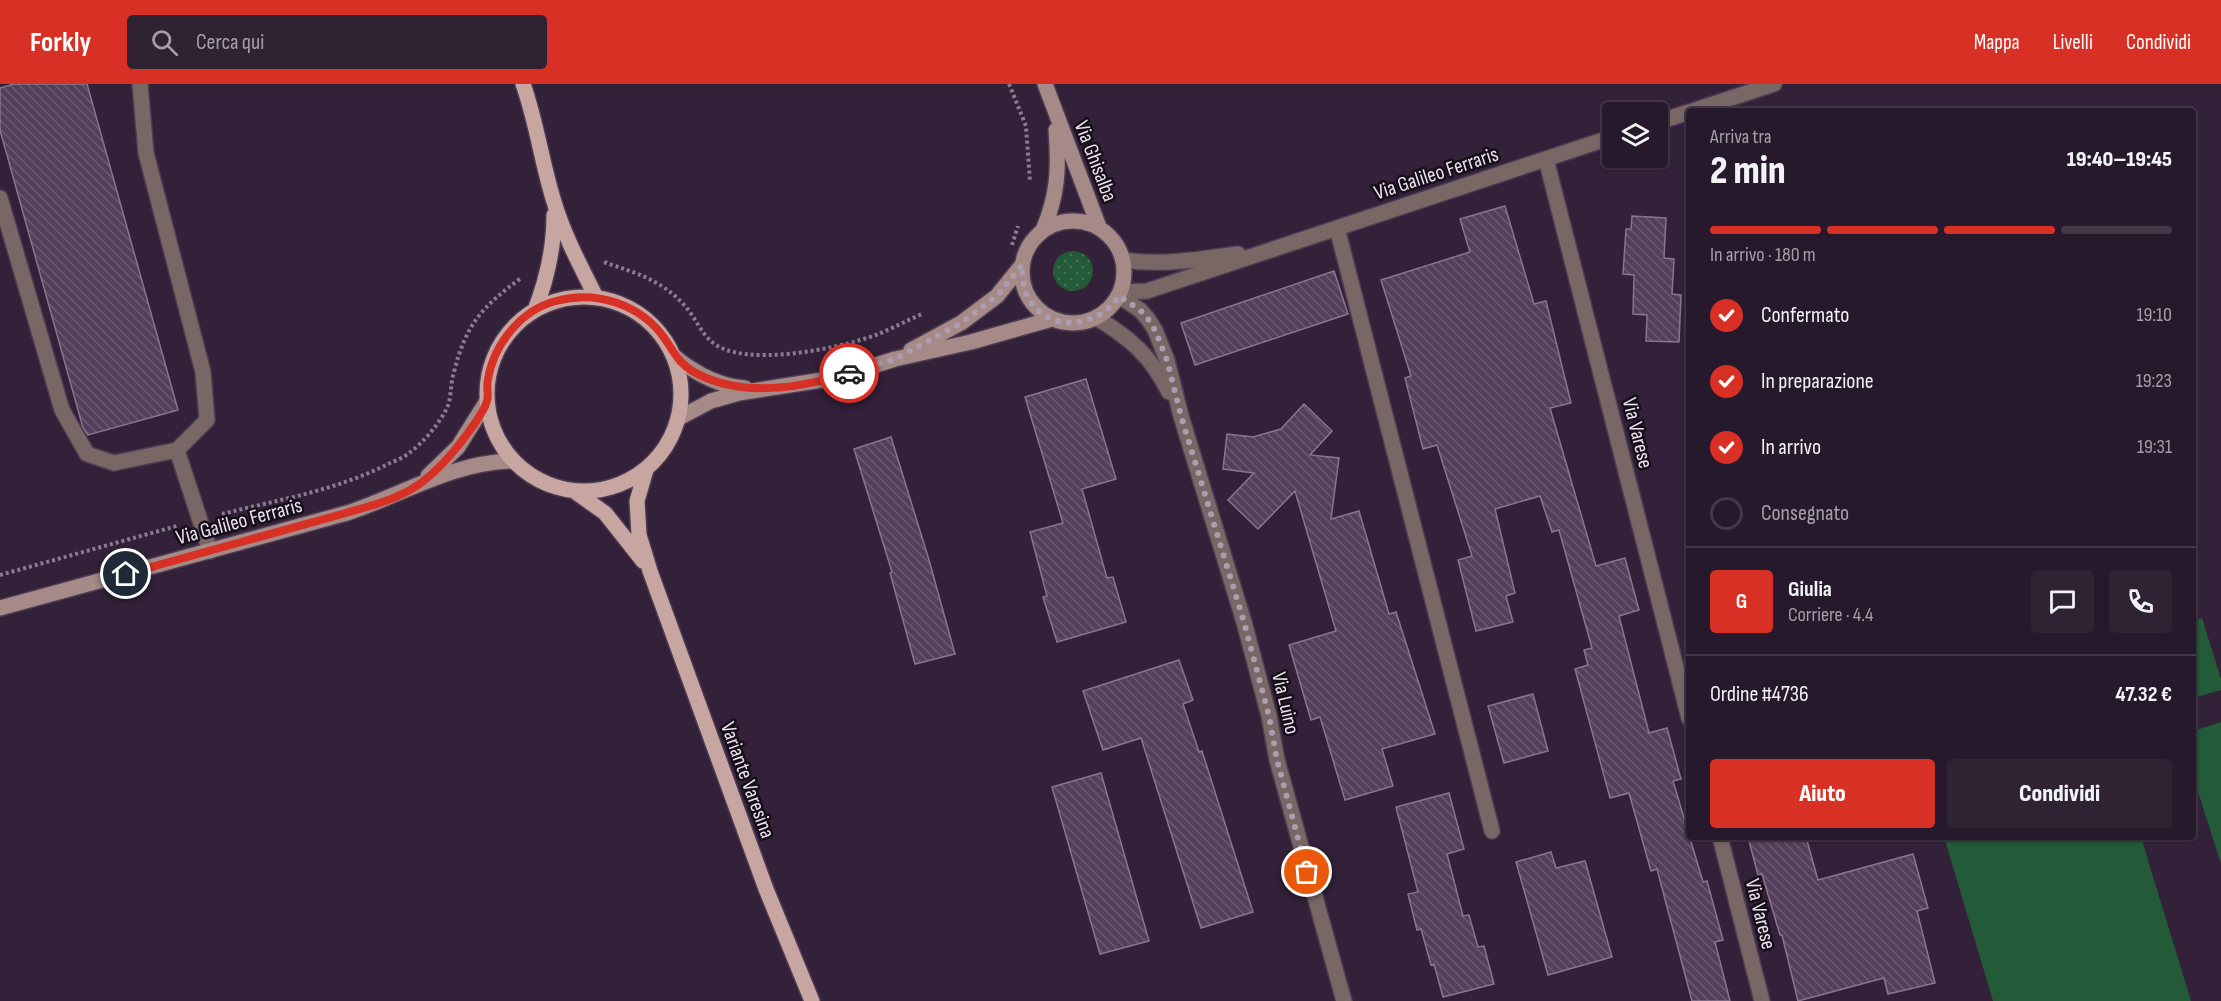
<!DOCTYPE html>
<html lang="it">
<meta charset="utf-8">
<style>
body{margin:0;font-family:"Sofia Sans Condensed",sans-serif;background:#2e2233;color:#f1f3f6;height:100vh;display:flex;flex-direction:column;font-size:22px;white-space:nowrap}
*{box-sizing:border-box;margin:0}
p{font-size:20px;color:#a4a0a9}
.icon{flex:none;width:33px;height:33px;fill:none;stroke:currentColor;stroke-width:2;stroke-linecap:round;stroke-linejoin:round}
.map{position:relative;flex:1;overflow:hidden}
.details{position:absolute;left:1686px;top:24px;width:510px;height:732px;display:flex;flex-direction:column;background:#26192b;border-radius:6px;box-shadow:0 2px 4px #0004,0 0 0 2px #423847}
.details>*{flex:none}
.tools{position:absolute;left:1602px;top:18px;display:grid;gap:12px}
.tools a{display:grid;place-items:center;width:66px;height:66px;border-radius:6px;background:#26192b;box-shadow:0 2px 4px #0004,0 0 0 2px #423847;font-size:30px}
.pin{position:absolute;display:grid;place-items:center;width:51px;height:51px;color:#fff;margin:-26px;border:3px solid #fff;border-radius:50%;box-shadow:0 2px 6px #0007}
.courier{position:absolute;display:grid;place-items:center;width:60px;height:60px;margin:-30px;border:4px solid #d93025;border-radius:50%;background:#fff;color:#222;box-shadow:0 2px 8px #0007}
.summary em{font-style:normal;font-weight:800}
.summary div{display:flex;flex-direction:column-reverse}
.summary{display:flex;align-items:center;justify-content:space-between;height:102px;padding:0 24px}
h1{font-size:39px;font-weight:800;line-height:45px}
.bar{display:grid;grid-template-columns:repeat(4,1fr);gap:9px 6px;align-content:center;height:72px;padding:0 24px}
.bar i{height:8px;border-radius:4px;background:#423847}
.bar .on{background:#d93025}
.bar p{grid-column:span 4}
.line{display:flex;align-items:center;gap:15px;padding:0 24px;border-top:2px solid #423847}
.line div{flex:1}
.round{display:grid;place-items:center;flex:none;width:63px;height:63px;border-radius:6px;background:#2e2233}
ol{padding:0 24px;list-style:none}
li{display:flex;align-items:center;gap:18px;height:66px}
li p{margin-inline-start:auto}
li .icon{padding:6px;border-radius:50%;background:#d93025;color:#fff;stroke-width:4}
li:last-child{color:#a4a0a9}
li i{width:33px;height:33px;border:3px solid #423847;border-radius:50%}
.button{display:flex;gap:12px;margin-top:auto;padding:12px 24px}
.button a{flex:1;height:69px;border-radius:6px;background:#d93025;color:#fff;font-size:24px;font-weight:800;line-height:69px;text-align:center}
.button a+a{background:#2e2233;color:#f1f3f6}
header{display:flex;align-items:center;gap:36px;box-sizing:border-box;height:84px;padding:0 30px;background:#d93025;color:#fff}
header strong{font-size:28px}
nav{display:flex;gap:33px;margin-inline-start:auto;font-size:21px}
.search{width:420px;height:54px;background:#2e2233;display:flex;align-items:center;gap:15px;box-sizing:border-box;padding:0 21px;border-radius:6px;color:#a4a0a9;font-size:22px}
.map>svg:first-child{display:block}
.grass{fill:url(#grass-dots)}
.pitch{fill:#235a37}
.building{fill:url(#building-back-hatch);stroke:#897591;stroke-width:1.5}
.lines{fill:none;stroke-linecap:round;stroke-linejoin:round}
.lane-casing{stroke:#4c3c53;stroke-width:18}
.street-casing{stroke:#4c3c53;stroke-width:18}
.secondary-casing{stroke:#4c3c53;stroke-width:18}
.primary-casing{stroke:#4c3c53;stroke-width:18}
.path{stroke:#8a7c90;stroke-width:4;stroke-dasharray:3 3;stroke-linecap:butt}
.lane{stroke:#786765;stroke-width:15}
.street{stroke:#786765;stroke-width:15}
.secondary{stroke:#a58a87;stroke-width:15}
.primary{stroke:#c7a5a1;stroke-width:15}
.done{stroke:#ac9eb1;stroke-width:6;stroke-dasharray:0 10.8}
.route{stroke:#d93025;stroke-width:8}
.labels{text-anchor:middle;stroke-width:5;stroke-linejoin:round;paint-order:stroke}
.street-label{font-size:21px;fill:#ede2f2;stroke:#160e19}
</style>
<header>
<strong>Forkly</strong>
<div class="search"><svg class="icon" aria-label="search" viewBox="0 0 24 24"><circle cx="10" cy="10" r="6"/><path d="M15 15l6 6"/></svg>Cerca qui</div>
<nav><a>Mappa</a><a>Livelli</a><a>Condividi</a></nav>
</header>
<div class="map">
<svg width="2221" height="917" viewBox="0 0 2221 917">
<defs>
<pattern id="grass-dots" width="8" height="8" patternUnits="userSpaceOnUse" patternTransform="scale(1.5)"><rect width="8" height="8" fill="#235a37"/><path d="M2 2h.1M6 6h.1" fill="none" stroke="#437154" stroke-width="1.8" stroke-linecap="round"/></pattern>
<pattern id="building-back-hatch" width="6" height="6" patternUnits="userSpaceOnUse" patternTransform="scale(1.5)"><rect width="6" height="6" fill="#523f59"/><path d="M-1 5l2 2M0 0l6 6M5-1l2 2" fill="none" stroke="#6b5a71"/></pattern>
</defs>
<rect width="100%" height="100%" fill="#322139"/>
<!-- grass -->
<path class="grass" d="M1053 187a20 20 0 1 1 40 0a20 20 0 1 1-40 0Z"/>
<!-- pitch -->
<path class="pitch" d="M 2202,534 L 2221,595 L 2221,606 L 2193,614 L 2193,537 Z
M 2221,638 L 2221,780 L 2193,692 L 2193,647 Z
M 1944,753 L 2141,753 L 2191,917 L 1993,917 Z"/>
<!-- building -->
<path class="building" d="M 14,0 L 87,0 L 178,326 L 88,351 L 83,344 L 0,46 L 0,4 Z
M 1505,122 L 1534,220 L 1546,217 L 1571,319 L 1550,324 L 1596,482 L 1625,474 L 1639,526 L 1619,532 L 1649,649 L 1667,644 L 1681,695 L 1673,697 L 1703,798 L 1707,797 L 1723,856 L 1715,858 L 1730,917 L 1692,917 L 1657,785 L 1651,787 L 1629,709 L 1610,714 L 1575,585 L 1588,581 L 1584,566 L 1592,564 L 1559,446 L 1552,448 L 1540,412 L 1495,425 L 1515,509 L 1506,512 L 1513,538 L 1476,547 L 1458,476 L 1472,472 L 1437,361 L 1423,365 L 1405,294 L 1411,292 L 1381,196 L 1470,168 L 1460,135 Z
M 1632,132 L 1666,134 L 1664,174 L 1674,175 L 1672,210 L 1681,211 L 1679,258 L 1646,257 L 1647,231 L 1633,230 L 1634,191 L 1623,190 L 1626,145 L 1631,145 Z
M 1334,187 L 1348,230 L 1195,281 L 1181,239 Z
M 1086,295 L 1116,395 L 1082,405 L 1107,494 L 1113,493 L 1126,538 L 1057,558 L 1043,513 L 1047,512 L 1030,448 L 1063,439 L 1025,313 Z
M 1304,320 L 1332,347 L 1310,371 L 1339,374 L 1331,435 L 1359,427 L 1389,530 L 1396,528 L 1435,650 L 1382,665 L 1393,702 L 1345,716 L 1320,633 L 1311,636 L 1289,561 L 1336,547 L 1295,407 L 1258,445 L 1228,416 L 1254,389 L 1223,385 L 1227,350 L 1253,353 L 1281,345 Z
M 891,353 L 929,476 L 955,570 L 915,580 L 890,489 L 892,488 L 854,365 Z
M 1179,576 L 1193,616 L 1183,620 L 1199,668 L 1202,667 L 1253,828 L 1201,844 L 1141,654 L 1103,666 L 1083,607 Z
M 1533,610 L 1548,667 L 1504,679 L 1488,622 Z
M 1101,689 L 1149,857 L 1100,870 L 1052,703 Z
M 1449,709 L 1464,765 L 1447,770 L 1463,832 L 1469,831 L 1478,863 L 1484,862 L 1494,900 L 1443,913 L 1434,880 L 1431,881 L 1421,845 L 1417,846 L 1408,810 L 1418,808 L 1396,723 Z
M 1748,753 L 1806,753 L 1818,796 L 1913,770 L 1928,824 L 1917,827 L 1935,899 L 1888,910 L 1884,894 L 1798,917 L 1782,851 L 1780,851 L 1762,790 L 1758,791 Z
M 1551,768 L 1556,784 L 1585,777 L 1612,873 L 1548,891 L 1516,778 Z"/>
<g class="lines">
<defs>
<path id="lane" d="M 0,114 L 62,326 L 87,370 L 114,379 L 177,366 L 207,336 L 203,288 L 146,69 L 140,0
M 1337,144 L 1492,747
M 177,366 L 210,467"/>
<path id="street" d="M 1692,27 L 1774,0
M 1658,38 L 1689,28
M 1546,75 L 1689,634
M 1123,176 C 1162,182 1200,175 1238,170
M 1121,208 L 1147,207 L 1612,53
M 1119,212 L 1140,226 L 1148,235 L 1155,246 L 1167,276 L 1181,332 L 1244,538 L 1269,632 L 1277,676 L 1344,917
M 1097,234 C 1131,255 1150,271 1169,308
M 1720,753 L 1762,917"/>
<path id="secondary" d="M 1045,0 L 1099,143
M1022 188a51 51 0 1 1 102 0a51 51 0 1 1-102 0Z
M 1043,146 C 1058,111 1059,84 1056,46
M 911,266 L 961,239 L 997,212 L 1022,181
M 675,273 C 696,290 718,302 745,304
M 679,334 L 711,317 L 739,309 L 835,294 L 895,275 L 971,258 L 1052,235
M 428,392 L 458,363 L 487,317
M 0,524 L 347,429 C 402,411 453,378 513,377"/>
<path id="primary" d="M 523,0 C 537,39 542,81 555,121 C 565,153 581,183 596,213
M487 310a97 97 0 1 1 194 0a97 97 0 1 1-194 0Z
M 535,226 C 547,195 554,165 554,131
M 646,386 L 637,417 L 639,451 L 650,487 L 766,805 L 812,917
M 574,407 L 605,429 L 643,477"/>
</defs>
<!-- lane casing -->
<use href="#lane" class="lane-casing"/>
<!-- street casing -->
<use href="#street" class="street-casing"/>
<!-- secondary casing -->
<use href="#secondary" class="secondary-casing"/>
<!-- primary casing -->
<use href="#primary" class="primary-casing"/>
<!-- path -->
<path class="path" d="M 1009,0 L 1026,42 L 1030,98
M 1012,161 L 1018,142
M 605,177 L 606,179 C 637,189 663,197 685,222 C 695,233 701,249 712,258 C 743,285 840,264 876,251 C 891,245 906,237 922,230
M 222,430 C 277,416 338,406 388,380 C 395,377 403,374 409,369 C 423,359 439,340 447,324 C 452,312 450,300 454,288 C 466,240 482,223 521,194
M 0,491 L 177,442"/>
<!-- lane -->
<use href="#lane" class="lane"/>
<!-- street -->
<use href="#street" class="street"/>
<!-- secondary -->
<use href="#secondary" class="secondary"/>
<!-- primary -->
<use href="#primary" class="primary"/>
</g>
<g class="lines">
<!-- done -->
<path class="done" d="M 849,289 L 895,275 L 961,239 L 997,212 L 1022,181 C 1022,192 1023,204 1028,214 C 1049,250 1098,244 1119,212 L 1140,226 L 1148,235 L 1155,246 L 1167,276 L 1181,332 L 1244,538 L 1269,632 L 1277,676 L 1307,788"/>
<!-- route -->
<path class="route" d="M 126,490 L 346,429 C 370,422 398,415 418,401 C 438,387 454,368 468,349 C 474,340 484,328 487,317 C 489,310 486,302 488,295 C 494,260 521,226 556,217 C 596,206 641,220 665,255 C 675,269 678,279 694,288 C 740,314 801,304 849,289"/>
</g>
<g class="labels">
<!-- street labels -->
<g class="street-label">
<text transform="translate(1096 77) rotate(69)" y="7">Via Ghisalba</text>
<text transform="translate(1436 89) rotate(-18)" y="7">Via Galileo Ferraris</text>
<text transform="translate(1638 349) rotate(76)" y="7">Via Varese</text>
<text transform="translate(239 437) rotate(-15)" y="7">Via Galileo Ferraris</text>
<text transform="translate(1286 619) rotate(77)" y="7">Via Luino</text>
<text transform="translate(748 696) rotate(70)" y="7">Variante Varesina</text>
<text transform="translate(1761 830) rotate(76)" y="7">Via Varese</text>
</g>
</g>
</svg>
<div class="tools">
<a><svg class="icon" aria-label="layers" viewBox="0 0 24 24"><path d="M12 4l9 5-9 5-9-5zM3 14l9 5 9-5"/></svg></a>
</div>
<div class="pin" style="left:1307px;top:788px;background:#ea580c"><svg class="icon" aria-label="bag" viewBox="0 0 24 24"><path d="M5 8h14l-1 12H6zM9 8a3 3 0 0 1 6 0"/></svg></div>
<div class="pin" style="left:126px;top:490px;background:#1f2937"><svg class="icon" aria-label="home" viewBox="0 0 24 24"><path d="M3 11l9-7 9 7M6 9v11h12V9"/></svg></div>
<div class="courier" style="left:849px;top:289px"><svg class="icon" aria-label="car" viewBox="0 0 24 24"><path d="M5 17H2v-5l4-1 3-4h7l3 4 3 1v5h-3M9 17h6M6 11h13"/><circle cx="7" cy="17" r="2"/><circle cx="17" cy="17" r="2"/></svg></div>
<section class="details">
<div class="summary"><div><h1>2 min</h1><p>Arriva tra</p></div><em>19:40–19:45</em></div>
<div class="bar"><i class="on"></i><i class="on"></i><i class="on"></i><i></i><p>In arrivo · 180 m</p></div>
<ol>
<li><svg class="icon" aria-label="check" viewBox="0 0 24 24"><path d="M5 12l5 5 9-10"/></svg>Confermato<p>19:10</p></li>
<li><svg class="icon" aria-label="check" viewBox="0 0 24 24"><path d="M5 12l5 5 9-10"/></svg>In preparazione<p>19:23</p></li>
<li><svg class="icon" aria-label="check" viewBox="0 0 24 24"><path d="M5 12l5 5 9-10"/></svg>In arrivo<p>19:31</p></li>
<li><i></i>Consegnato</li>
</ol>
<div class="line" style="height:108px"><b class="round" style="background:#d93025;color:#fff">G</b><div><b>Giulia</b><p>Corriere · 4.4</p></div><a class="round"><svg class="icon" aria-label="chat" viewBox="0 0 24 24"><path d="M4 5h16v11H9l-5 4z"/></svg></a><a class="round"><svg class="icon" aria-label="phone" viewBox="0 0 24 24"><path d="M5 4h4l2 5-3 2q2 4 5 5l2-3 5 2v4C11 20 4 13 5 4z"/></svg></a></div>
<div class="line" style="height:78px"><div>Ordine #4736</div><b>47.32 €</b></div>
<div class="button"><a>Aiuto</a><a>Condividi</a></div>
</section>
</div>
